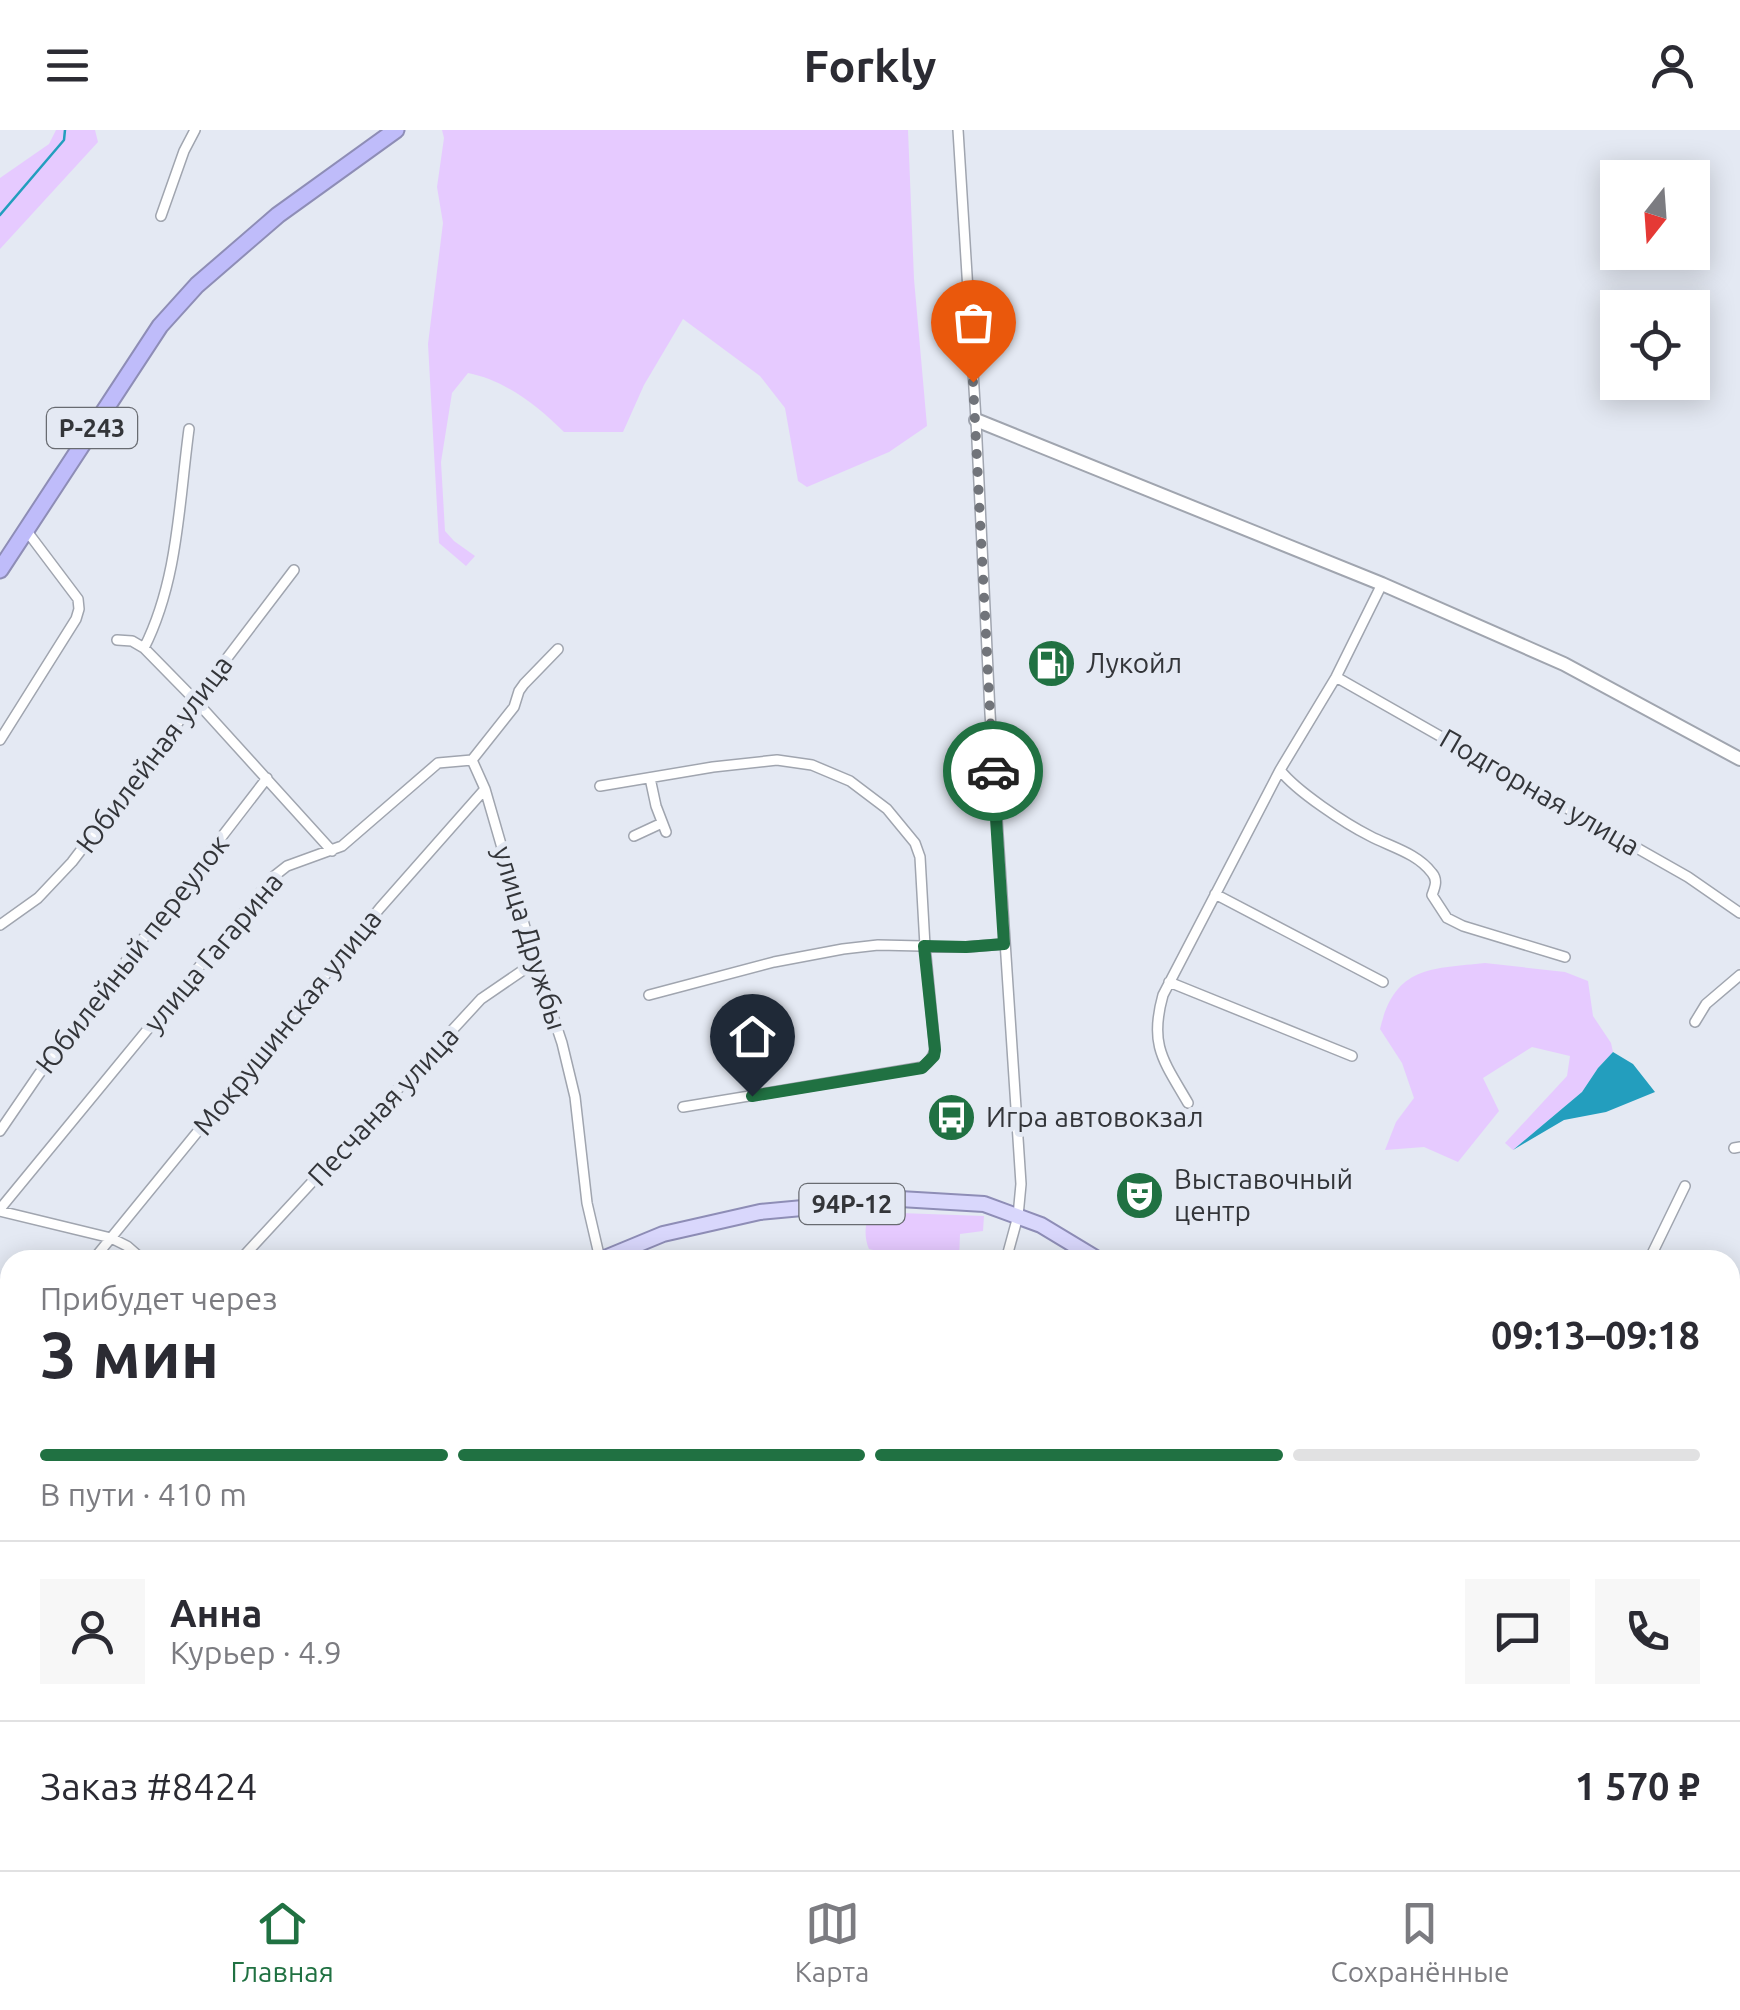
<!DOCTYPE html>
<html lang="ru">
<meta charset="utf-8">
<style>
body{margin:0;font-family:Ubuntu,sans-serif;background:#f7f7f7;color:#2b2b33;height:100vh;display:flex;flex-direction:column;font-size:38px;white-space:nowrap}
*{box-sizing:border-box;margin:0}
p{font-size:32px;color:#7c7c81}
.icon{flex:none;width:55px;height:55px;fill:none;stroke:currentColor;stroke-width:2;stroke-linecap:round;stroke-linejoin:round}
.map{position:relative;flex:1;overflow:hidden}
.details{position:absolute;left:0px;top:1120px;width:1740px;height:620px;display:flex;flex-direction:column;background:#fff;border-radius:30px 30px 0 0;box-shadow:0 5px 25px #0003}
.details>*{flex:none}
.needle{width:65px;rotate:197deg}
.controls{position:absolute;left:1600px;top:30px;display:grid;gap:20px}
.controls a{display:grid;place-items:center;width:110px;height:110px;border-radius:0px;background:#fff;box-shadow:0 5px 25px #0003;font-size:50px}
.pin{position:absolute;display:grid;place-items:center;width:85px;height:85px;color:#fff;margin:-102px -42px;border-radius:50% 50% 50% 0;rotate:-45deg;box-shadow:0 0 10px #0007}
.pin .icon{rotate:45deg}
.courier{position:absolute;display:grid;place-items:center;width:100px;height:100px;margin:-50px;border:8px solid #207142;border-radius:50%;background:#fff;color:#222;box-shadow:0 2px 12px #0007}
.summary em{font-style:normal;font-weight:700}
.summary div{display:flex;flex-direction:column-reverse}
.summary{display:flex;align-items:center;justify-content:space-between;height:170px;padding:0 40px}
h1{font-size:65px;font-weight:700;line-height:75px}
.bar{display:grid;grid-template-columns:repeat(4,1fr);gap:15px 10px;align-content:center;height:120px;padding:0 40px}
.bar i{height:12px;border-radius:8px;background:#e1e1e2}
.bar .active{background:#207142}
.bar p{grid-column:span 4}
.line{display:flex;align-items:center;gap:25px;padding:0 40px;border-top:2px solid #e1e1e2}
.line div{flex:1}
.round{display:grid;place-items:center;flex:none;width:105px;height:105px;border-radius:0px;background:#f7f7f7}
header{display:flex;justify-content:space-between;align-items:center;height:130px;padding:0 40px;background:#fff;font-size:45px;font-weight:700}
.menu{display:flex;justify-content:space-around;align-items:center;height:140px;border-top:2px solid #e1e1e2;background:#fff;font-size:28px;color:#7c7c81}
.menu a{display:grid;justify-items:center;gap:5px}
.menu .active{color:#207142}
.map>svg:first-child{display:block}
.green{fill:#e6caff}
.water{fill:#239ebe}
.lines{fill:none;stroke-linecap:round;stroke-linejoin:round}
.stream{stroke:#239ebe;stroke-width:2.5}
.street-casing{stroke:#a0a5af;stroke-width:12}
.secondary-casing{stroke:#a0a5af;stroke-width:16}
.primary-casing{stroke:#8e8db6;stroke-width:18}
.highway-casing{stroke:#8e8db6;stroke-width:19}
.street{stroke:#fff;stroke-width:9}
.secondary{stroke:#fff;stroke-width:12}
.primary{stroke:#d9d7fc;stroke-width:14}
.highway{stroke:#bfbcfa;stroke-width:15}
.done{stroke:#71747a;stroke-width:10;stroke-dasharray:0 18}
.route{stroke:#207142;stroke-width:12}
.labels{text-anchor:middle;stroke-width:10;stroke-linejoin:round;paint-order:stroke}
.shield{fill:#e4e9f3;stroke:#686b71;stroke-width:2.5}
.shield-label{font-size:25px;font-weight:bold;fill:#333539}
.poi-label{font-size:28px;fill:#333539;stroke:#e4e9f3;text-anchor:start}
.street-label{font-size:28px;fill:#333539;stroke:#e4e9f3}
</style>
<header><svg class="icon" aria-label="menu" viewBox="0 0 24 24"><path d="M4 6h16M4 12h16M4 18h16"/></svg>Forkly<svg class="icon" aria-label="person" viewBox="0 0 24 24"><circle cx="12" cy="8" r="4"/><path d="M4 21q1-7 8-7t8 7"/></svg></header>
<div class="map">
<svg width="1740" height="1740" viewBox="0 0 1740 1740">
<rect width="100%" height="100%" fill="#e4e9f3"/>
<!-- green -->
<path class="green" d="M 56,0 L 95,0 L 98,12 L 0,119 L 0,48 L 49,14 Z
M 442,0 L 908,0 L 914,149 L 927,296 L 889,322 L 807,357 L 798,351 L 785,278 L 760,246 L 683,189 L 644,255 L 623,302 L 564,302 C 538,276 505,250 468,243 L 452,263 L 441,332 L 445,401 L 454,411 L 475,426 L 466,436 L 439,413 L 428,214 L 443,93 L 437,57 L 444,8 Z
M 1485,833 L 1565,842 L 1588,851 L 1593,886 L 1611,913 L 1613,922 L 1598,938 L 1582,962 L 1513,1020 L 1505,1013 L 1567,946 L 1570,926 L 1532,917 L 1483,948 L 1499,981 L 1458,1032 L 1424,1017 L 1385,1020 L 1396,992 L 1414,968 L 1402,933 L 1380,899 C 1395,836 1430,839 1485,833 Z
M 872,1082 L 984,1086 L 983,1101 L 960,1104 L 959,1130 L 913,1130 L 869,1119 C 864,1108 864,1091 872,1082 Z"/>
<!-- water -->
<path class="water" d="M 1613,922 L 1633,934 L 1655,962 L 1606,982 L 1564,990 L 1513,1020 L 1582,962 L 1598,938 Z"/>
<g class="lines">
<!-- stream -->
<path class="stream" d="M 0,85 L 64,10 L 65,0"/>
<defs>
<path id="street" d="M 958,0 L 976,290 L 990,583 L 1021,1054 L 1018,1086 L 1006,1130
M 161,86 L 184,21 L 195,0
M 117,510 L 132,511 L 144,518 L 195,570 L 332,721
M 144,518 C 178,451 179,373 189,299
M 1336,547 L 1688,747 L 1740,783
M 0,610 L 76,489 L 79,479 L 78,469 L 26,400
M 472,630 L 485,659 L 535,832 L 562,913 L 575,967 L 587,1073 L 600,1129
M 472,630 L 514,577 L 519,561 L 524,554 L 558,519
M 1280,640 C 1296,661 1346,694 1370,706 C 1391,717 1417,723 1432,743 C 1438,750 1435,757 1432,765 L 1447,788 L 1463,796 L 1565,827
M 650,648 L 656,676 L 666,702
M 600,656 L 713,637 L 777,630 L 812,635 L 850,651 L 887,679 L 915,713 L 920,727 L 925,816 L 935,919 C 933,928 929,932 923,937 L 683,977
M 634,706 L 662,693
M 1215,764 L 1383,852
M 0,795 L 38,768 L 72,732 L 294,440
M 1169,852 L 1352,926
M 649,865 L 774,832 L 843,819 L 878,815 L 966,817 L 1004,814
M 1695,892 L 1706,874 L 1740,845
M 1188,973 C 1163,930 1149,915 1163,865 L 1280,640 L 1336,547 L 1382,454
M 0,1001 L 39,944 L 267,648
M 1734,1018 L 1740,1017
M 0,1079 L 273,747 L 287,736 L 342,716 L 438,633 L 472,630
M 0,1081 L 111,1108 L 127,1116 L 143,1130
M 93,1130 L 380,778 L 485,659
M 240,1130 L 481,869 L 535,832
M 1649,1130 L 1685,1056
M 0,1244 L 10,1231
M 0,1419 L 10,1407
M 1730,1652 L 1740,1657
M 294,1730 L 309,1740
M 1118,1740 L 1126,1730
M 1433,1740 L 1438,1730"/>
<path id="secondary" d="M 976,290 L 1382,454 L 1564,534 L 1740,629
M 1730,1475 L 1740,1477
M 0,1635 L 10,1641
M 774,1730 L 783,1740
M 647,1740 L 657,1730"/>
<path id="primary" d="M 600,1130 L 663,1104 L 760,1082 L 900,1069 L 984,1074 L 1041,1095 L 1099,1130
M 1730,1352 L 1740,1349
M 47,1740 L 56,1730"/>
<path id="highway" d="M 0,440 L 160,196 L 197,155 L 278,85 L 396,0"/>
</defs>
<!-- street casing -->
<use href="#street" class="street-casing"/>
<!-- secondary casing -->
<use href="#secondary" class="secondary-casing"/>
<!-- primary casing -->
<use href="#primary" class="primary-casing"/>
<!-- highway casing -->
<use href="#highway" class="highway-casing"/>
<!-- street -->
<use href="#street" class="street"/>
<!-- secondary -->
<use href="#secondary" class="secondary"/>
<!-- primary -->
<use href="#primary" class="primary"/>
<!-- highway -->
<use href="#highway" class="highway"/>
</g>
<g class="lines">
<!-- done -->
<path class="done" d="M 973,252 L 993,641"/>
<!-- route -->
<path class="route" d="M 752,966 L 922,938 L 934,926 L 935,920 L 924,816 L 966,817 L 1004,814 L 993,641"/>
</g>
<!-- icons -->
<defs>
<symbol id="fuel-disc" viewBox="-11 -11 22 22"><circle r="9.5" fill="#207142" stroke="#e4e9f3"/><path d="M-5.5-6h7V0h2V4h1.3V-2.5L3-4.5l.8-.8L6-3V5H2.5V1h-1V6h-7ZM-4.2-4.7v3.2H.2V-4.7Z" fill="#fff"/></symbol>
<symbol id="bus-disc" viewBox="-11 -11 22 22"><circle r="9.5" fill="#207142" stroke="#e4e9f3"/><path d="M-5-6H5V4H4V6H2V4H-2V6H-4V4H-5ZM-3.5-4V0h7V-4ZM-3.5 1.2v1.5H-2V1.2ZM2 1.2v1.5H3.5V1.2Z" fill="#fff"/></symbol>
<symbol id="theatre-disc" viewBox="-11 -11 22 22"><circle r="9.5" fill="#207142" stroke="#e4e9f3"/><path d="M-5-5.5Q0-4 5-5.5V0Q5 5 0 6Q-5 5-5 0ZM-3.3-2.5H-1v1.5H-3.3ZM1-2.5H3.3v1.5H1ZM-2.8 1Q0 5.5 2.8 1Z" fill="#fff"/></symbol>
</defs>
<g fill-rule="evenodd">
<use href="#fuel-disc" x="1024" y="506" width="55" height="55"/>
<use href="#bus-disc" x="924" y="960" width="55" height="55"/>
<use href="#theatre-disc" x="1112" y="1038" width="55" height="55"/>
</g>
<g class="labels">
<!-- shield labels -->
<g class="shield">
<rect x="47" y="278" width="90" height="40" rx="8"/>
<rect x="799.5" y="1054" width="105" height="40" rx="8"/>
</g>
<g class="shield-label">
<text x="92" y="307">Р-243</text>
<text x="852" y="1083">94Р-12</text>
</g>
<!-- poi labels -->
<g class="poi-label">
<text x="1086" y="543">Лукойл</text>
<text x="986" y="997">Игра автовокзал</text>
<text x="1174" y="1059">Выставочный<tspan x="1174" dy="32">центр</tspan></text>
</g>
<!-- street labels -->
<g class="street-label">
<text transform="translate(154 624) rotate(-53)" y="10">Юбилейная улица</text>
<text transform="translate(1540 662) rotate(30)" y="10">Подгорная улица</text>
<text transform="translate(530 808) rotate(73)" y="10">улица Дружбы</text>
<text transform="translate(213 822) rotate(-50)" y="10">улица Гагарина</text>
<text transform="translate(132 824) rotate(-52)" y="10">Юбилейный переулок</text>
<text transform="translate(287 892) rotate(-51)" y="10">Мокрушинская улица</text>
<text transform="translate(383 976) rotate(-47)" y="10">Песчаная улица</text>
</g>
</g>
</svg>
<div class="controls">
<a><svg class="needle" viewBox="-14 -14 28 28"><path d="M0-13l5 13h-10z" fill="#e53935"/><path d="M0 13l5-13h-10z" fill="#7c7c81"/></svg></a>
<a><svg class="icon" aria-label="locate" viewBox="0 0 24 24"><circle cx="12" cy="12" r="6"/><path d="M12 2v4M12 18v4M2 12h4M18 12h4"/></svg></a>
</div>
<div class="pin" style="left:973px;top:252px;background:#ea580c"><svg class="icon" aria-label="bag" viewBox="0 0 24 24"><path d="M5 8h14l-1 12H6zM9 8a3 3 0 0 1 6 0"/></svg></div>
<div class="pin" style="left:752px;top:966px;background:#1f2937"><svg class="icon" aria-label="home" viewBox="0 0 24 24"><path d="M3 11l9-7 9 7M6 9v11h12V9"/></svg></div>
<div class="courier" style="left:993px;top:641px"><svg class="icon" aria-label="car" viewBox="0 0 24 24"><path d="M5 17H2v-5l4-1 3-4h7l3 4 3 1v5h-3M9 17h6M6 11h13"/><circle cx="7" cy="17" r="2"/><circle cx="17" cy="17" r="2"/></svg></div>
<section class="details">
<div class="summary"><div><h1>3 мин</h1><p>Прибудет через</p></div><em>09:13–09:18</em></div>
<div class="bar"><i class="active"></i><i class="active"></i><i class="active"></i><i></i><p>В пути · 410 m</p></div>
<div class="line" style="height:180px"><a class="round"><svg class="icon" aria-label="person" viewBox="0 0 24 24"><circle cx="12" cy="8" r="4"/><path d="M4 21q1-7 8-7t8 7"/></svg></a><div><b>Анна</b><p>Курьер · 4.9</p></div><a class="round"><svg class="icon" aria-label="chat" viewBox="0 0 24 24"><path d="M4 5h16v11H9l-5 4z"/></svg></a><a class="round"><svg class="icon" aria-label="phone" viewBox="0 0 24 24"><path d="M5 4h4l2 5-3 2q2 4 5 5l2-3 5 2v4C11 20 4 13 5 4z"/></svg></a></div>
<div class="line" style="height:130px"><div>Заказ #8424</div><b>1 570 ₽</b></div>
</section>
</div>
<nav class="menu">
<a class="active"><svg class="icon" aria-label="home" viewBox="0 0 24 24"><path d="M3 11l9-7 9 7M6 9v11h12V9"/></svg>Главная</a>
<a><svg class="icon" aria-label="map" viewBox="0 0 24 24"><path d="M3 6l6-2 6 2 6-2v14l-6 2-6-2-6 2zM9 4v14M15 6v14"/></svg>Карта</a>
<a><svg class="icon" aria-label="saved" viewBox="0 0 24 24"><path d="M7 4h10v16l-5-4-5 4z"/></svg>Сохранённые</a>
</nav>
